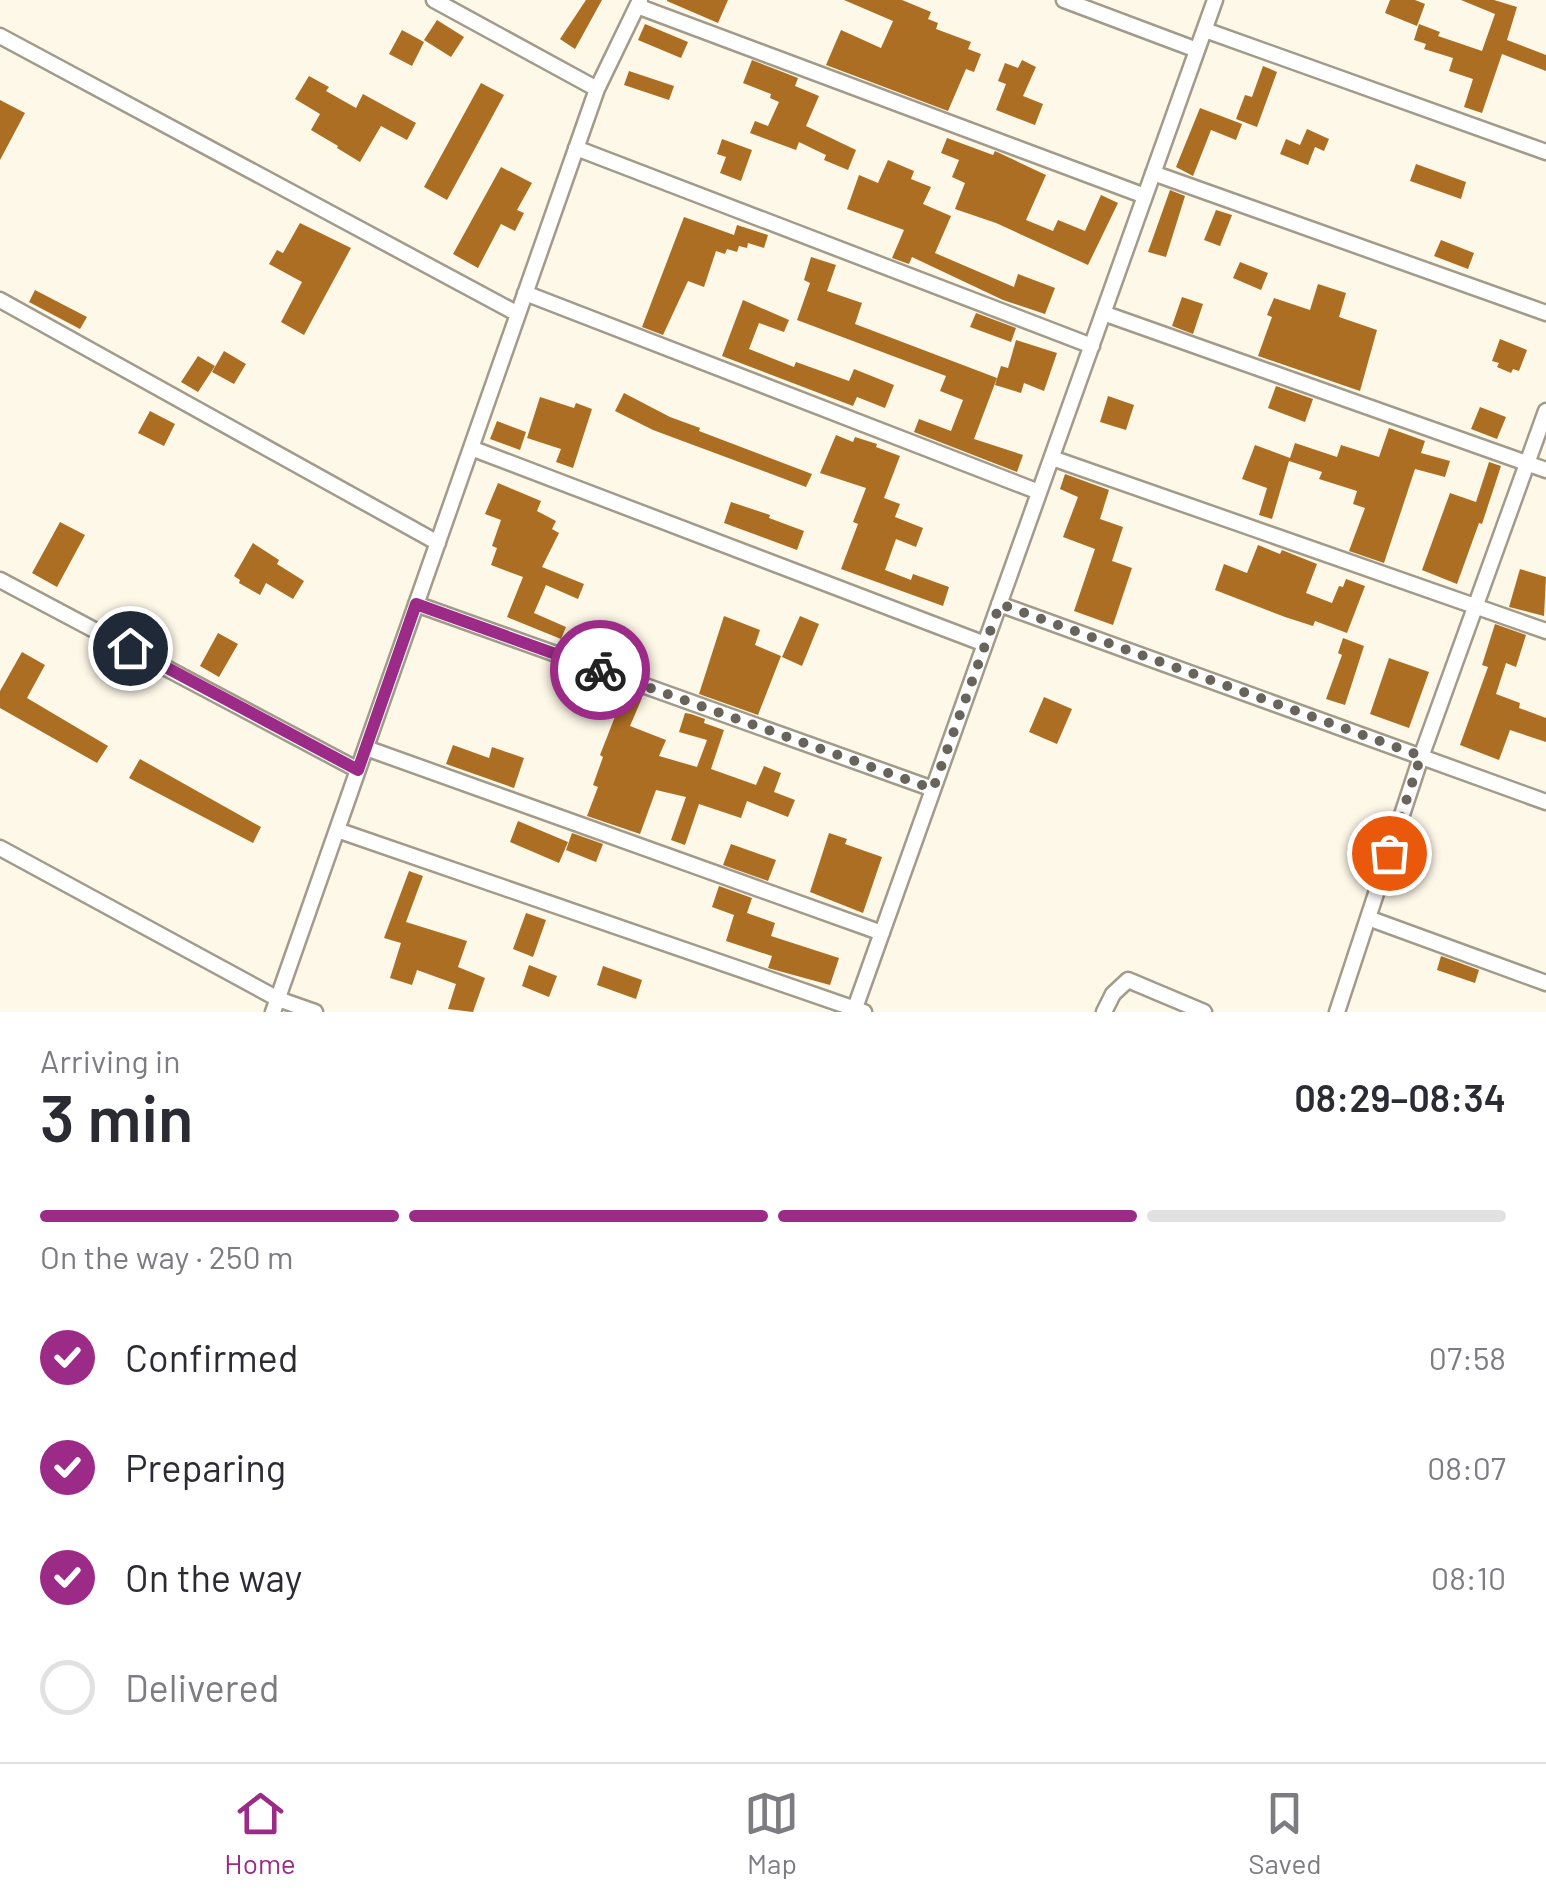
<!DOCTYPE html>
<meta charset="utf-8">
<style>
body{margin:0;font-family:Barlow,sans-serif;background:#f7f7f7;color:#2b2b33;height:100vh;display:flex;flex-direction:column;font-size:38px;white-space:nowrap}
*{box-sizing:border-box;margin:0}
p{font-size:32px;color:#7c7c81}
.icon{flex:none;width:55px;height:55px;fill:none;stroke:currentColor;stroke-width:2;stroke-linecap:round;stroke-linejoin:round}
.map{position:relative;height:1012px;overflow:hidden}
.drawer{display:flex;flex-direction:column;background:#fff;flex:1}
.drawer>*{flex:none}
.pin{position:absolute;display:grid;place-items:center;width:85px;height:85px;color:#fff;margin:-42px;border:5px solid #fff;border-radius:50%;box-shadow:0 2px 10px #0007}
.courier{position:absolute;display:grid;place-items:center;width:100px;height:100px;margin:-50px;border:8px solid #9c2a87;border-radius:50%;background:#fff;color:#222;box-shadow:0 2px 12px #0007}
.head em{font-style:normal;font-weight:600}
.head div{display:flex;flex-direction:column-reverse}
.head{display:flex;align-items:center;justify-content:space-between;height:170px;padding:0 40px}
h1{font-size:65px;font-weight:600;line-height:75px}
.bar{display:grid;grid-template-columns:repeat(4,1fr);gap:15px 10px;align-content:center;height:120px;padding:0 40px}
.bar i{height:12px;border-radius:8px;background:#e1e1e2}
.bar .on{background:#9c2a87}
.bar p{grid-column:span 4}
ol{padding:0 40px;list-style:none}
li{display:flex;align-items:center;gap:30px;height:110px}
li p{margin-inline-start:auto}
li .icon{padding:10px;border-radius:50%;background:#9c2a87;color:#fff;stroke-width:4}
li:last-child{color:#7c7c81}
li i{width:55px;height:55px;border:5px solid #e1e1e2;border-radius:50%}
.tab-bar{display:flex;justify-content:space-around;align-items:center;height:140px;border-top:2px solid #e1e1e2;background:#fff;font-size:28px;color:#7c7c81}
.tab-bar a{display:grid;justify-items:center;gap:5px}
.tab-bar .on{color:#9c2a87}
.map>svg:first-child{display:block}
.building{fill:#ac6e22}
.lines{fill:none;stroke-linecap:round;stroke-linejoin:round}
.minor-casing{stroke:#a29b8a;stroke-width:19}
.minor{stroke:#fff;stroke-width:14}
.done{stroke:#68645b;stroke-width:10;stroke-dasharray:0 18}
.route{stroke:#9c2a87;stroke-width:12}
</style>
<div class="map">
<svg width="1546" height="1012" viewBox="0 0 1546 1012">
<rect width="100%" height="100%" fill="#fef8e9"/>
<!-- building -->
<path class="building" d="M 586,0 L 602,0 L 575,49 L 560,39 Z
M 728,0 L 718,23 L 667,1 L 667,0 Z
M 844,0 L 902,0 L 931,12 L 928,19 L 938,23 L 936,29 L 971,42 L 968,49 L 981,54 L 974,72 L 966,69 L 948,111 L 826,65 L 841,30 L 881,48 L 893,21 Z
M 1390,0 L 1415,0 L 1425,4 L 1417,26 L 1385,13 Z
M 1461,0 L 1494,0 L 1517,7 L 1507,40 L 1546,55 L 1546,71 L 1502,54 L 1482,113 L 1464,107 L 1473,79 L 1449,71 L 1453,58 L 1424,49 L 1426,44 L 1414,40 L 1419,24 L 1440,32 L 1438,36 L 1482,51 L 1495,14 Z
M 437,20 L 464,37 L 451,57 L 424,40 Z
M 645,24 L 688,42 L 681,58 L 638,40 Z
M 402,30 L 424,42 L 412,66 L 389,54 Z
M 752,60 L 798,78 L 795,86 L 819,96 L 806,126 L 856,150 L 848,170 L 824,160 L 826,155 L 799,142 L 796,150 L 750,133 L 755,121 L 768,126 L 779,102 L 770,98 L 771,94 L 743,83 Z
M 1022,60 L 1036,67 L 1023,96 L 1043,104 L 1035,125 L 996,110 L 1006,84 L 998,81 L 1005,63 L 1018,68 Z
M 1263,66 L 1277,72 L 1257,127 L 1236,119 L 1245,95 L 1252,97 Z
M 629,71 L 674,86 L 669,100 L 624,85 Z
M 309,76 L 329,87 L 326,91 L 356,108 L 363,94 L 416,123 L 407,140 L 381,126 L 360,162 L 337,148 L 338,146 L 311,130 L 320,114 L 295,99 Z
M 481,83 L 504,95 L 447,200 L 424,187 Z
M 0,100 L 25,113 L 0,160 Z
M 1200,108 L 1242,124 L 1236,140 L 1211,130 L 1193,176 L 1176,167 Z
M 1307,129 L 1329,139 L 1324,151 L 1315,147 L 1308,165 L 1280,154 L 1286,139 L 1300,145 Z
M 947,138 L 993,155 L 995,151 L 1046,175 L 1026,220 L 1053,231 L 1058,220 L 1085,231 L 1101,195 L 1118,203 L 1088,265 L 996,223 L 955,209 L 965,183 L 952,177 L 959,160 L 941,153 Z
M 722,139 L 752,150 L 741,181 L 720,173 L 726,157 L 717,154 Z
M 888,160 L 914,171 L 911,179 L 931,187 L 923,204 L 951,216 L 935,253 L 1014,287 L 1018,274 L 1055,288 L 1045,314 L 1003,300 L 912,257 L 909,264 L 892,258 L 904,230 L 847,209 L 859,175 L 878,183 Z
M 1416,164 L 1466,182 L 1461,199 L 1410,181 Z
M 501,167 L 532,183 L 517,210 L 524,213 L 515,231 L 501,224 L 478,268 L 453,254 Z
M 1170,190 L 1185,196 L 1166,257 L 1148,252 Z
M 1216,210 L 1232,215 L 1220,246 L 1204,240 Z
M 684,217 L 734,235 L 737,225 L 768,235 L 764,248 L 748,243 L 747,248 L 739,246 L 737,252 L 727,249 L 725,254 L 716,251 L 704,287 L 688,281 L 663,335 L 642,327 Z
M 300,223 L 351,248 L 304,335 L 281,322 L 302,282 L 269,264 L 277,250 L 283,253 Z
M 1441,240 L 1474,253 L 1468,269 L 1434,256 Z
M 811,257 L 836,265 L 827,291 L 862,303 L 855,324 L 997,378 L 974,439 L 1023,455 L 1017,472 L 914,432 L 919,419 L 951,431 L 963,400 L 940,391 L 946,376 L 797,320 L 810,283 L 804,280 Z
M 1240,262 L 1268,273 L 1261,290 L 1233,278 Z
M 1318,284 L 1346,293 L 1339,317 L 1377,330 L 1360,391 L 1258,356 L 1272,317 L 1267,315 L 1274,298 L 1310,310 Z
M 35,290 L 87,317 L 80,329 L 29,302 Z
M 1182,297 L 1203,304 L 1193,334 L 1172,326 Z
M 743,300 L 789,320 L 784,332 L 759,323 L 749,349 L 794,367 L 796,362 L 849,381 L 854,369 L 894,385 L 885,408 L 857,397 L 853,406 L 722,356 Z
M 976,313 L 1016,328 L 1011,342 L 970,327 Z
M 1500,339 L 1527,350 L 1519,371 L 1513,369 L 1511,373 L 1497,367 L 1499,363 L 1492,361 Z
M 1016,340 L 1057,353 L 1044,391 L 1024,383 L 1021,393 L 995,385 L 1001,366 L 1008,368 Z
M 224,351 L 246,364 L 234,384 L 212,372 Z
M 198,356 L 215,366 L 198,392 L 181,382 Z
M 1276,386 L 1313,399 L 1305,422 L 1268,408 Z
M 624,393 L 670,417 L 700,428 L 699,431 L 812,474 L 806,487 L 653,430 L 615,411 Z
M 1108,396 L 1134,405 L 1126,430 L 1100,422 Z
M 540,397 L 574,408 L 576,403 L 592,409 L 573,468 L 556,462 L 561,449 L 527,438 Z
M 1480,407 L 1506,417 L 1497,439 L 1471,429 Z
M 150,411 L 175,424 L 164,446 L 138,433 Z
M 497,421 L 526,432 L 520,450 L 490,439 Z
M 1389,428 L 1425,441 L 1421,453 L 1450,461 L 1445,477 L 1415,469 L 1384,563 L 1349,551 L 1365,508 L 1353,504 L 1357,491 L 1319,479 L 1322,472 L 1289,461 L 1272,519 L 1259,515 L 1267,488 L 1242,479 L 1255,445 L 1290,458 L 1295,443 L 1337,457 L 1341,445 L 1379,457 Z
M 836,435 L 853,442 L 855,437 L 877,444 L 876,447 L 900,456 L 884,498 L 900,504 L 895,517 L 923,528 L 916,547 L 896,539 L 885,570 L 911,580 L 913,574 L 949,587 L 943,606 L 841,569 L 858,524 L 853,522 L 866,488 L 820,473 Z
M 1489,462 L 1501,466 L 1482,524 L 1479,523 L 1457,584 L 1422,570 L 1450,493 L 1476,502 Z
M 1065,474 L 1109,490 L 1100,519 L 1123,527 L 1112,561 L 1132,568 L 1113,625 L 1074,611 L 1095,549 L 1063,537 L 1078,497 L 1060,489 Z
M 498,483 L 541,501 L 537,511 L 556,521 L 552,529 L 559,533 L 542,567 L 584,584 L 578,599 L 546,585 L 534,613 L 566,627 L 561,639 L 507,617 L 523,577 L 491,565 L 497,548 L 492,546 L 501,520 L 485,514 Z
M 731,502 L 770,515 L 769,518 L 804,531 L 797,550 L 724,523 Z
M 60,522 L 85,535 L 57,587 L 32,573 Z
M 253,543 L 279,560 L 277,564 L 304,581 L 293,599 L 266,583 L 260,595 L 239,583 L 240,580 L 234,576 Z
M 1258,545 L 1280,554 L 1282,550 L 1317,564 L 1306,593 L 1332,603 L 1339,586 L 1343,587 L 1346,579 L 1365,586 L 1347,633 L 1315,621 L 1313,626 L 1285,617 L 1215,590 L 1224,564 L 1247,573 Z
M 1520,569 L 1546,577 L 1544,616 L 1509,607 Z
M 724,616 L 760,630 L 755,645 L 781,656 L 758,715 L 699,694 Z
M 800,616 L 819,624 L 802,666 L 782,657 Z
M 1495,624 L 1526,635 L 1516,667 L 1506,663 L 1496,694 L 1520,703 L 1519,708 L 1546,718 L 1546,742 L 1510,730 L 1499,760 L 1460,745 L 1488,667 L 1482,665 Z
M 218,633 L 238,644 L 219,677 L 200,666 Z
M 1343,638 L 1364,646 L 1345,705 L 1326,699 L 1342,655 L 1338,653 Z
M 22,652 L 45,665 L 27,698 L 108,746 L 97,763 L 0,708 L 0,691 Z
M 1389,658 L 1429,672 L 1409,728 L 1370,714 Z
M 625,691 L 642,698 L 630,726 L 666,740 L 659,756 L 697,767 L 707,740 L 679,732 L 685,713 L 691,714 L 705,719 L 704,723 L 724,730 L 711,769 L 756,785 L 764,766 L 781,773 L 774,792 L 795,800 L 788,817 L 747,801 L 741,818 L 699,804 L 685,845 L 671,840 L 686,797 L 656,790 L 640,834 L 587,816 L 598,787 L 593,785 L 603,757 L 600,755 Z
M 1044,697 L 1072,709 L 1057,744 L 1029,732 Z
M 453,745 L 489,758 L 492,747 L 524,758 L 514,788 L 446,764 Z
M 140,759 L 261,827 L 253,843 L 129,778 Z
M 518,821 L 568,842 L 559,863 L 510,842 Z
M 572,833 L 603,844 L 596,862 L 566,850 Z
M 829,833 L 847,839 L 845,844 L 882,857 L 863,913 L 810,892 Z
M 731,844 L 776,860 L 768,881 L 723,865 Z
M 409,871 L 423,876 L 406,922 L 467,941 L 458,967 L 485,978 L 473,1012 L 448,1009 L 456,984 L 417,970 L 412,985 L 390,978 L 401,943 L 384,938 Z
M 719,886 L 752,898 L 747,913 L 775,923 L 771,936 L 839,958 L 830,985 L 768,968 L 772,956 L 726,941 L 734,915 L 712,907 Z
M 526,913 L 546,920 L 533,957 L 513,949 Z
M 1441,956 L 1479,970 L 1475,983 L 1437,970 Z
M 529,965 L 557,976 L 549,997 L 522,986 Z
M 603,966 L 642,980 L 636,999 L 597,985 Z"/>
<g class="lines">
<defs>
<path id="minor" d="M 434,0 L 597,89
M 1064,0 L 1197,50
M 637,6 L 1145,196
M 1205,30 L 1546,152
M 0,36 L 518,314
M 576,148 L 1092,346
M 1153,173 L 1546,313
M 525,293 L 1039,492
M 0,300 L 438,543
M 1103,313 L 1546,470
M 471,448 L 985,644
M 1052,458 L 1546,631
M 0,580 L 358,770
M 416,604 L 933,789
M 999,604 L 1546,802
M 366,748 L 882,933
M 337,830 L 864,1012
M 0,848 L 278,999 L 315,1012
M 1368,918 L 1546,983
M 855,1008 L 1215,0
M 273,1012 L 597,89 L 640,0
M 1104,1012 L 1113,994 L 1128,980 L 1204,1012
M 1337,1012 L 1421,757 L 1546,411"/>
</defs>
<!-- minor casing -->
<use href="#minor" class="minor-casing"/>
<!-- minor -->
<use href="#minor" class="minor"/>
</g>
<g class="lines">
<!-- done -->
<path class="done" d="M 600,670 L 933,789 L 1000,604 L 1421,756 L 1389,853"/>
<!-- route -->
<path class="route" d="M 130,648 L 358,770 L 416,604 L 600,670"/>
</g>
</svg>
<div class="pin" style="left:1389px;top:853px;background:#ea580c"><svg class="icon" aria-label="bag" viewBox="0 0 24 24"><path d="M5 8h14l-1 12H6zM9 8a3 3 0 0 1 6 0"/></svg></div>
<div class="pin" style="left:130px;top:648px;background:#1f2937"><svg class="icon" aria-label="home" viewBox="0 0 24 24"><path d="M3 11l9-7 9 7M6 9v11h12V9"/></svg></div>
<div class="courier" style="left:600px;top:670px"><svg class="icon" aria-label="bike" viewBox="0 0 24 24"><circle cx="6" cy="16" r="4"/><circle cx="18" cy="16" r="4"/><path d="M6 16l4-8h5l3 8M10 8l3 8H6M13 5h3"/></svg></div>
</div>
<section class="drawer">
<div class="head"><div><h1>3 min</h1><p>Arriving in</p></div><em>08:29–08:34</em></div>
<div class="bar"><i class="on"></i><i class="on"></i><i class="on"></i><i></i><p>On the way · 250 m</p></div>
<ol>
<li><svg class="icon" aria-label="check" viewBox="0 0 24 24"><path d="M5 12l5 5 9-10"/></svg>Confirmed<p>07:58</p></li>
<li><svg class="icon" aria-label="check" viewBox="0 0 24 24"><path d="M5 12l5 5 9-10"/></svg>Preparing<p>08:07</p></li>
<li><svg class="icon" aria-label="check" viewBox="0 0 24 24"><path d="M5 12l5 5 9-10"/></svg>On the way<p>08:10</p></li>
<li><i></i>Delivered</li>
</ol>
</section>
<nav class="tab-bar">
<a class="on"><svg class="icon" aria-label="home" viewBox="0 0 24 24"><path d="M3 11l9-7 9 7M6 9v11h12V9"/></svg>Home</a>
<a><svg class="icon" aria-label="map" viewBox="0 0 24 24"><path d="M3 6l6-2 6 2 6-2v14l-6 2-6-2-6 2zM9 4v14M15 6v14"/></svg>Map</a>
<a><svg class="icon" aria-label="saved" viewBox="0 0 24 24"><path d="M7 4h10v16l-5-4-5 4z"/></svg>Saved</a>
</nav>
